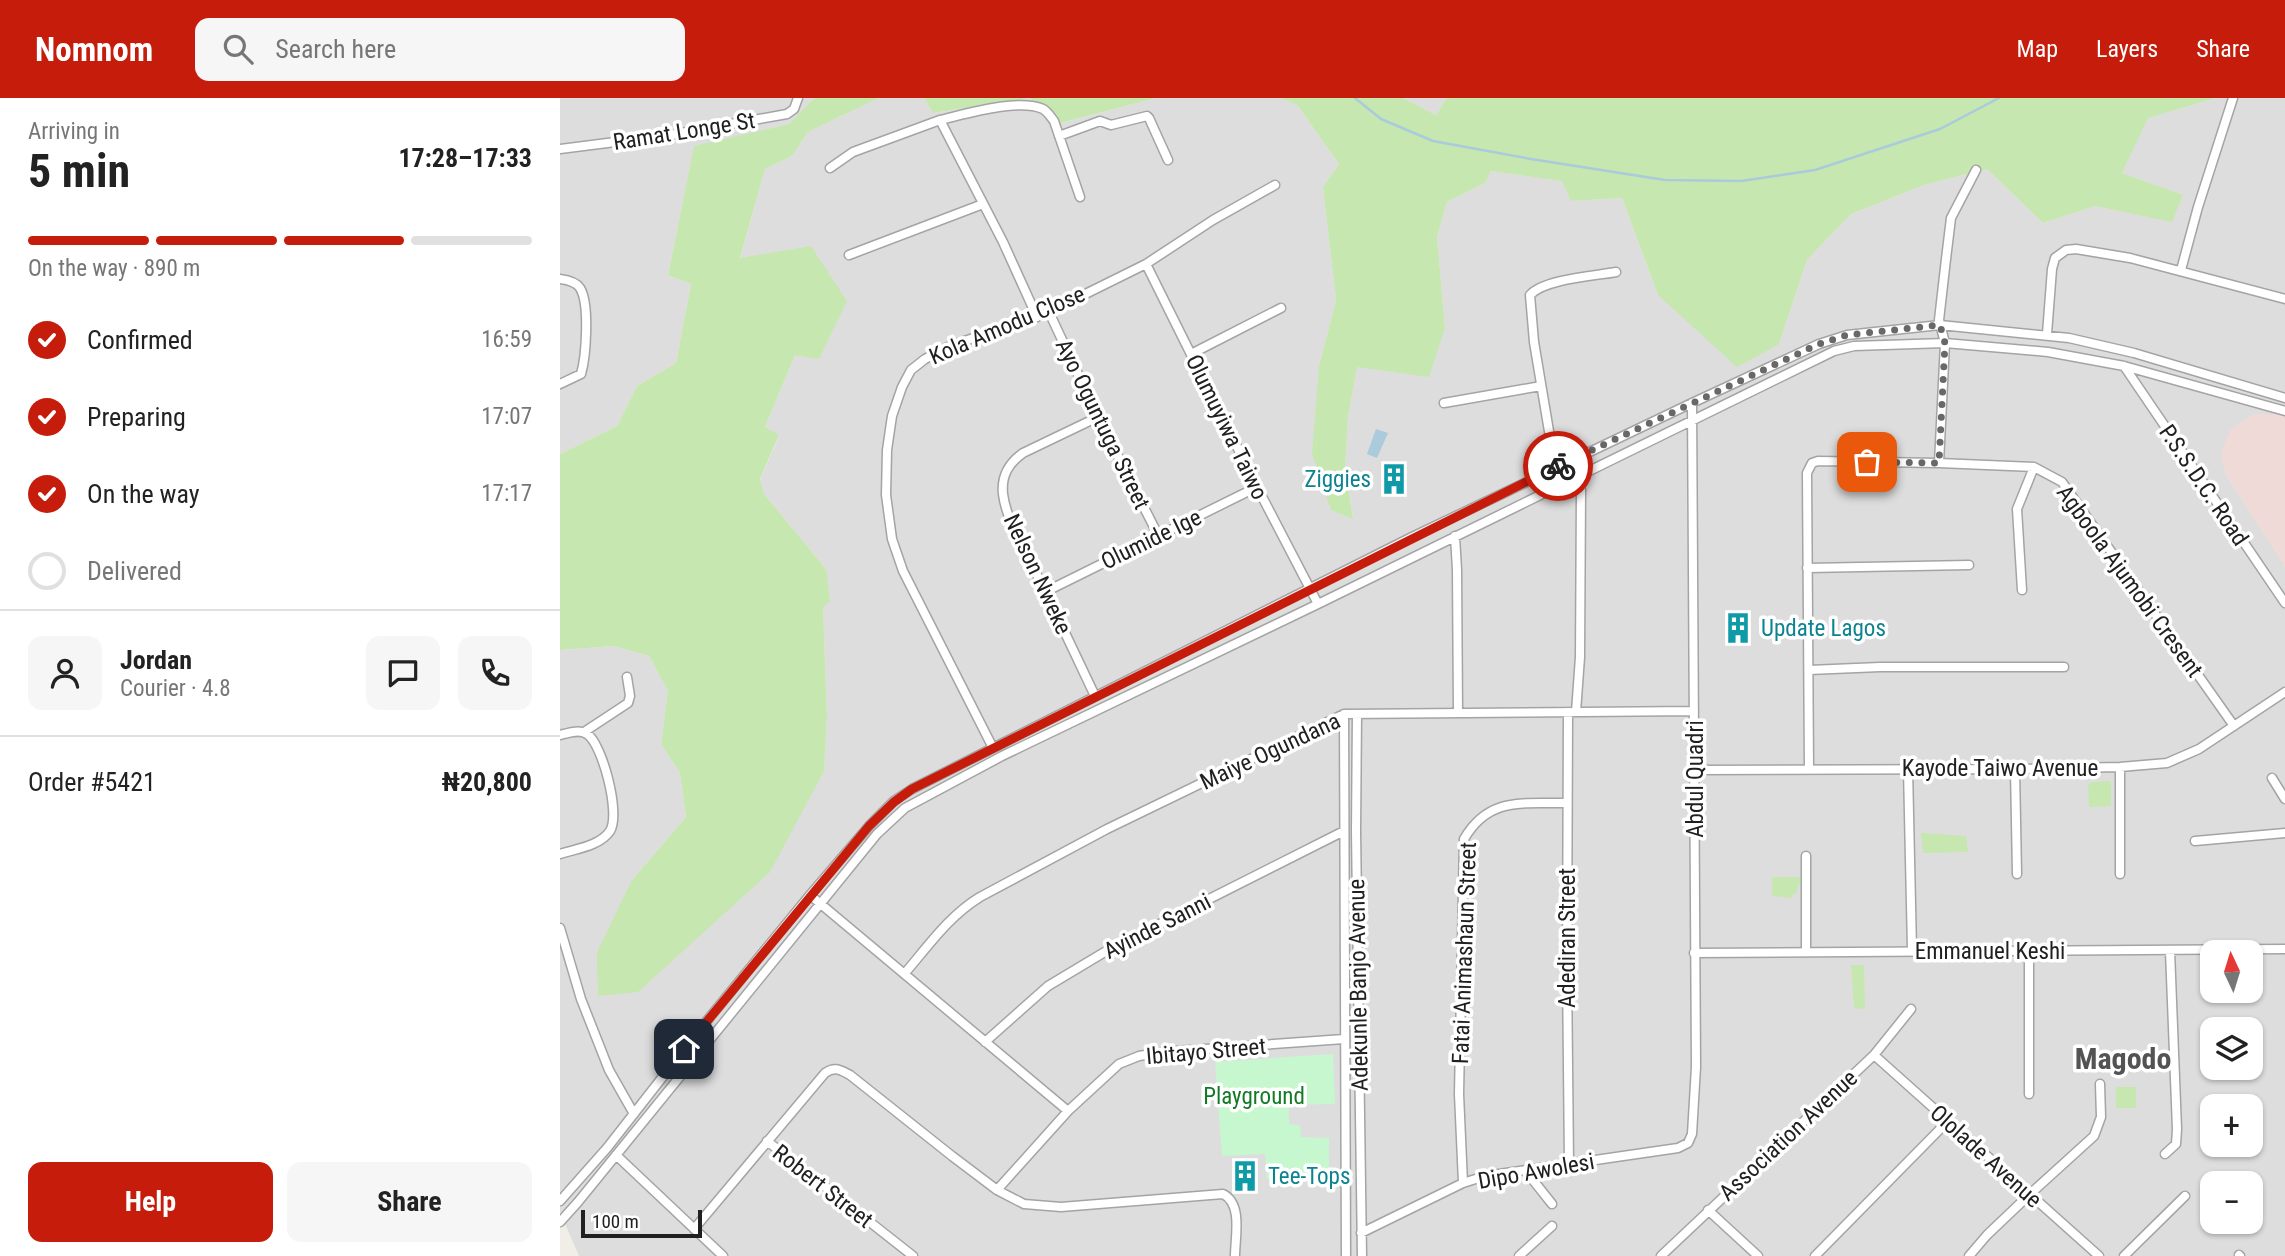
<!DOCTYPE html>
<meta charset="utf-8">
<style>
body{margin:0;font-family:"Roboto Condensed",sans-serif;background:#f6f6f6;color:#222;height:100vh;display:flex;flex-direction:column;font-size:26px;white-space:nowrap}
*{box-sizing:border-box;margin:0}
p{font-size:23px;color:#767676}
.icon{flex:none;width:38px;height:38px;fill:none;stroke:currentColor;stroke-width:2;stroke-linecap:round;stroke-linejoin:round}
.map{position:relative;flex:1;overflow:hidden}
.side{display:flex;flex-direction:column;background:#fff;width:560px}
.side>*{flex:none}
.needle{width:46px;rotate:356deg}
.fabs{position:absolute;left:1640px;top:842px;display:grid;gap:14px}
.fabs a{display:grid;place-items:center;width:63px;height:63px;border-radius:14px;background:#fff;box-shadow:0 2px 5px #0004;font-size:35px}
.scale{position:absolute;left:21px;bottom:18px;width:121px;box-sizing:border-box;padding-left:7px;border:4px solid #202020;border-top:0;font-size:19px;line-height:24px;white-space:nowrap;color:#202020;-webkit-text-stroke:5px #fff;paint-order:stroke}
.pin{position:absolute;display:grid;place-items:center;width:60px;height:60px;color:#fff;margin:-30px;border-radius:14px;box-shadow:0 4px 10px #0006}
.courier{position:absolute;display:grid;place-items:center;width:70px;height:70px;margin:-35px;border:5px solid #c51c0b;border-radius:50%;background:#fff;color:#222;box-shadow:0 2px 9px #0007}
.summary em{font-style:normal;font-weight:700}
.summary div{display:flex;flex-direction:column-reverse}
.summary{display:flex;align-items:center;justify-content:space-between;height:119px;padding:0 28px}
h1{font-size:46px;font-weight:700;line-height:52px}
.bar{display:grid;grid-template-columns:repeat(4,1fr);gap:10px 7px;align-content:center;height:84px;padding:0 28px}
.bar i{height:9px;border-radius:5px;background:#e0e0e0}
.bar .selected{background:#c51c0b}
.bar p{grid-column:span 4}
.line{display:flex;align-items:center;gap:18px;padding:0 28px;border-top:2px solid #e0e0e0}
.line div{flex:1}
.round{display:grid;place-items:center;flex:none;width:74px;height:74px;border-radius:14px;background:#f6f6f6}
ol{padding:0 28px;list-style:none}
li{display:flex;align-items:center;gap:21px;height:77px}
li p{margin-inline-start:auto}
li .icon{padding:7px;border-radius:50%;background:#c51c0b;color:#fff;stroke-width:4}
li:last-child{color:#767676}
li i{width:38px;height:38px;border:4px solid #e0e0e0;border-radius:50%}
.primary-button{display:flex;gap:14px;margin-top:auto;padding:14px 28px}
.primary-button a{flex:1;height:80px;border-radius:14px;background:#c51c0b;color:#fff;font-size:28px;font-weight:700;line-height:80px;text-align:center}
.primary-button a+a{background:#f6f6f6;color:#222}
header{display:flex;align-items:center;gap:42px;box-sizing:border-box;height:98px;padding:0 35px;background:#c51c0b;color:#fff}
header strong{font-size:33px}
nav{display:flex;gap:38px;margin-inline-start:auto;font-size:24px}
.search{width:490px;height:63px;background:#f6f6f6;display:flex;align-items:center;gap:18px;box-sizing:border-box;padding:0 24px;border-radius:14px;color:#767676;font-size:26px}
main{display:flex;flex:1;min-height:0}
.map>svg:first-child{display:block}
.residential{fill:#dedddd;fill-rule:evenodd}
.commercial{fill:#efdad7}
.grass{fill:#c6e7af}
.park{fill:#c7f7cf}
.water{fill:#a9cbdb}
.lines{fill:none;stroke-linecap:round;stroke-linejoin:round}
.stream{stroke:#a9cbdb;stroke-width:2.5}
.minor-casing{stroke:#a4a4a4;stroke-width:11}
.minor{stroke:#fff;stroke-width:8}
.done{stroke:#696866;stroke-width:7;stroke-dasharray:0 12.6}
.route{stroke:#c51c0b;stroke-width:9}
.labels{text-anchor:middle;stroke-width:7;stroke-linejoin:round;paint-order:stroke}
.street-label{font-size:23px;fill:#202020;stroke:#fff}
.culture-label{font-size:23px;fill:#0d838f;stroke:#fff;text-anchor:start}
.park-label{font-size:23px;fill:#127a24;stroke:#fff}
.district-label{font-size:30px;font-weight:bold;fill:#535353;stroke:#fff}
</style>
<header>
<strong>Nomnom</strong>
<div class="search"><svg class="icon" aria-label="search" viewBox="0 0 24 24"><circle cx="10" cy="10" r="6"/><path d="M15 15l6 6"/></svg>Search here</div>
<nav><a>Map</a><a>Layers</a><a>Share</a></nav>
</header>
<main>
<section class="side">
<div class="summary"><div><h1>5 min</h1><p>Arriving in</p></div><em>17:28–17:33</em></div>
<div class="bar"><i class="selected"></i><i class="selected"></i><i class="selected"></i><i></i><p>On the way · 890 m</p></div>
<ol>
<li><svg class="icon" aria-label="check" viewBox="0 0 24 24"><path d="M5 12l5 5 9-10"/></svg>Confirmed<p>16:59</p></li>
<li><svg class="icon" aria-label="check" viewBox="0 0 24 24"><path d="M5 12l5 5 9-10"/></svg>Preparing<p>17:07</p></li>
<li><svg class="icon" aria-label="check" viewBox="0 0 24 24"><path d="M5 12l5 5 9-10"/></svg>On the way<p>17:17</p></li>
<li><i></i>Delivered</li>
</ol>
<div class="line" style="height:126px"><a class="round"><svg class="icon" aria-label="person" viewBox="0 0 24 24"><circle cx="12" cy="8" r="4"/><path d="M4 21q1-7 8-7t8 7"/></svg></a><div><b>Jordan</b><p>Courier · 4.8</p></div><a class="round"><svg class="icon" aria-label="chat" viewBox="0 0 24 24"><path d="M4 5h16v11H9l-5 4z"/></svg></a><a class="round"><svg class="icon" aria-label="phone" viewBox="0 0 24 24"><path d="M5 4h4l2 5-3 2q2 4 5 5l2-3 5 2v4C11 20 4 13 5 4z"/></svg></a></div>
<div class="line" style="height:91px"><div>Order #5421</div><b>₦20,800</b></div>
<div class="primary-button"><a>Help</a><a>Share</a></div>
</section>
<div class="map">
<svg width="1725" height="1158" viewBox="0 0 1725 1158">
<rect width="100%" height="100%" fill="#f0eee7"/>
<!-- residential -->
<path class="residential" d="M 0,0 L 256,0 L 251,3 L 229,26 L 134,49 L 108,177 L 131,186 L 116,265 L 77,288 L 57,328 L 0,356 Z
M 319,0 L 364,0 L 373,15 L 470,0 L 502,25 L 596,0 L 721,0 L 737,7 L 779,66 L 763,89 L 776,202 L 759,268 L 793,420 L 785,369 L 788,319 L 797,268 L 885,230 L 877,139 L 887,104 L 925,85 L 931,73 L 1003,83 L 1011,103 L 1062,100 L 1098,197 L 1219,246 L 1247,162 L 1291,116 L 1364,87 L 1427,71 L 1483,125 L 1535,108 L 1612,123 L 1622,97 L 1562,75 L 1587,20 L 1656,0 L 1725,0 L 1725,317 L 1665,375 L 1725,468 L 1725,1158 L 19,1158 L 0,1114 L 0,552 L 54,548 L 89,558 L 108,593 L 101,646 L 120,675 L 126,719 L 72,782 L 264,673 L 267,620 L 263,509 L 266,471 L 204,396 L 200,382 L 219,338 L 205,329 L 235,257 L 180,161 L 205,71 L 232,58 L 248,34 ZM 1652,854 L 1690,854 L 1690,892 L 1652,892 ZM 1652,931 L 1690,931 L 1690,970 L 1652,970 ZM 1652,1008 L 1690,1008 L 1690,1046 L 1652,1046 ZM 1652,1085 L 1690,1085 L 1690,1124 L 1652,1124 Z
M 843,0 L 887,0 L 876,17 Z"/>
<!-- commercial -->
<path class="commercial" d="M 1694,316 L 1725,317 L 1725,468 L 1665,375 L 1661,356 L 1670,332 Z"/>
<!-- grass -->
<path class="grass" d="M 256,0 L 319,0 L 248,34 L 232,58 L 205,71 L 180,160 L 251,148 L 287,203 L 259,261 L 235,257 L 205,329 L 219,337 L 200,381 L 204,396 L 266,471 L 270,503 L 263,509 L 267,620 L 264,673 L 210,774 L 78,894 L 38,898 L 37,854 L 72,782 L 126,719 L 120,675 L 101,646 L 108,593 L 89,558 L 54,548 L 0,552 L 0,356 L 57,328 L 77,288 L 116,265 L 131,186 L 108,177 L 134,48 L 229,26 L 251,3 Z
M 364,0 L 596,0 L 501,25 L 470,0 L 373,15 Z
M 721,0 L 843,0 L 876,17 L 887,0 L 1656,0 L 1588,20 L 1562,75 L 1623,97 L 1612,124 L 1535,108 L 1483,125 L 1427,71 L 1364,87 L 1291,116 L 1247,162 L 1219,246 L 1177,269 L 1098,197 L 1062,100 L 1011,103 L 1002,83 L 931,73 L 925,85 L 887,104 L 877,139 L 885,230 L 869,279 L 797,269 L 788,319 L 785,369 L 793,421 L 771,412 L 752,356 L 759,268 L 776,202 L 763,89 L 779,66 L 737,7 Z
M 1551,683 L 1551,708 L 1529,709 L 1528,688 L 1531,684 Z
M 1361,735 L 1406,738 L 1408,754 L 1363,755 Z
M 1212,779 L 1242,779 L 1241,785 L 1238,787 L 1237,795 L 1233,796 L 1232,800 L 1212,798 Z
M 1291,867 L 1304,867 L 1305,911 L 1294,910 Z
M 1556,989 L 1576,989 L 1576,1010 L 1556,1010 Z"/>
<!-- park -->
<path class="park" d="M 773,956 L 775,1006 L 729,1007 L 729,1026 L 740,1027 L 741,1039 L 769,1040 L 769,1079 L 707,1081 L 705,1056 L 662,1058 L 655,964 Z"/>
<!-- water -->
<path class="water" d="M 816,331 L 828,335 L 817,360 L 807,356 Z"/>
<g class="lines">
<!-- stream -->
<path class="stream" d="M 795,0 L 821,21 L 873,43 L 971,61 L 1105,82 L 1181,83 L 1255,72 L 1380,31 L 1439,0"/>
<defs>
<path id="minor" d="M 380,22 C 406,16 458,0 483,11 C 488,14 490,18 494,23 L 520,99
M 499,38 L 540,23 L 551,27 L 587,18 L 589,20 L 608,62
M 0,51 L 110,37 L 227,16 L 234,11 L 238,0
M 270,70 L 293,54 L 380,22 L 443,144 L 477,219
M 289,157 L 423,106
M 586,166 L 697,389 L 758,506
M 1621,172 L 1638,109 L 1673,0
M 0,181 C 8,182 16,184 20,190 C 30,206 26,259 21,276 L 0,286
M 489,214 L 538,319 L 598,437
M 1487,236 L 1492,171 L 1495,160 L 1506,152 L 1516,151 L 1570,160 L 1725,201
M 631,256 L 721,210
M 1564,268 L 1725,505
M 884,305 L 981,288
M 1379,365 L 1385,245 L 1379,222 L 1386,161 L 1391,120 L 1416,72
M 995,369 L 974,244 L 970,197 C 984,181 1035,178 1056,174
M 895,438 L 897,472 L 898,615
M 1247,470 L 1409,467
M 1462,492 L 1457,411 L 1474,369
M 485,494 L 697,389
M 1249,572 L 1320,569 L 1504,569
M 535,598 C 515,556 495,513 474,471 C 463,448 446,421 443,396 C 441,377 449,365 463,355 L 538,319
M 1008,614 L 1007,871 L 1009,1065
M 1016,614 L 1020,559 L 1021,392
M 784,616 L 786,1158
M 797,616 L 796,733 L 802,1158
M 24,634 L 68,605 L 70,598 L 67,579
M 0,637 C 8,635 19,631 27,636 C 42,645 61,716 50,733 C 40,748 15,751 0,756
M 433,650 L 343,473 L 332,441 L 326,397 L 327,352 L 332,318 L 342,289 L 351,272 L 365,261 L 390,248 L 489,214 L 586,166 L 653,122 L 715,87
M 1560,669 L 1560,776
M 1249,671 L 1247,375 L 1252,365 L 1258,363 L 1379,365 L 1474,369 L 1502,384 L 1674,628
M 1348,671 L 1352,852
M 1455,671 L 1457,776
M 1135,672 L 1455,671 L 1560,669 L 1607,665 L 1639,651 L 1725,594
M 1712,680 L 1725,701
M 1635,743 L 1725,735
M 1246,758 L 1246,854
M 250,797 L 508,1013
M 0,830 L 21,901 L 49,972 L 74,1016
M 1134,855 L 1725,851
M 345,875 C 369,847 389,818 420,799 L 547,731 L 784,616 L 1134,613
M 425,944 L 488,888 L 548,852 L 784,733
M 1314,957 L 1539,1158
M 1469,996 L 1469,853
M 207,1043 L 353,1158
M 1605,1056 L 1616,1046 L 1617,1031 L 1610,853
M 56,1057 L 163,1158
M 965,1072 L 992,1106
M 903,1085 L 899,996 L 904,741 C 929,698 963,706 1007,705
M 437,1092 L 508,1013 L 559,966 L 579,958 L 603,954 L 784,941
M 0,1103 L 47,1050 L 141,930 L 250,797 L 309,728 L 334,703 L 352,691 L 433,650 L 852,439 L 1132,305 L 1259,246 L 1287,237 L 1380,227 L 1509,240 L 1574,255 L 1725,300
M 1148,1112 L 1198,1158
M 0,1124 L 18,1104 L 317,736 L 345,710 L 442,658 L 758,506 L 1274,253 L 1294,248 L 1385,245 L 1488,254 L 1564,268 L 1725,313
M 134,1131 L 265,975 C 275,968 280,972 290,977 L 392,1058 L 437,1092 L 464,1106 L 501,1109 L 663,1096 C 683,1106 675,1139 675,1158
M 801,1135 L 903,1085 L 925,1078 L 1118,1050 L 1128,1045 L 1132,1036 L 1136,969 L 1132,305
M 1679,1157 L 1680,1158
M 959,1158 L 992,1128
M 1101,1158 L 1314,957 L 1351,911
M 1255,1158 L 1388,1023
M 1409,1158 L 1427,1137 L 1469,1097 L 1534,1038 L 1541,1019 L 1540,986
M 1564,1158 L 1625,1098"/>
</defs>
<!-- minor casing -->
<use href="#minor" class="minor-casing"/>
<!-- minor -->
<use href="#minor" class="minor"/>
</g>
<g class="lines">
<!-- done -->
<path class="done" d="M 998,368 L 1259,246 L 1287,237 L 1380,227 L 1385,245 L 1379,365 L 1307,364"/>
<!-- route -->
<path class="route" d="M 124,951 L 309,728 L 334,704 L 352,691 L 998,368"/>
</g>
<!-- icons -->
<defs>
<symbol id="building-bare" viewBox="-9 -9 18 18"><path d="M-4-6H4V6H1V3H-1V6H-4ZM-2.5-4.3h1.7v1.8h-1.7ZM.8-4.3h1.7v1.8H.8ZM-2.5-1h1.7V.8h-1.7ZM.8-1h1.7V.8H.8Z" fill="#0f9aa8" stroke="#fff" stroke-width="2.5" paint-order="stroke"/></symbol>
</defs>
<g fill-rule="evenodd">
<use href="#building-bare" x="812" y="359" width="44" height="44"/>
<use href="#building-bare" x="1156" y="508" width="44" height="44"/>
<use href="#building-bare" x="663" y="1056" width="44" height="44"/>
</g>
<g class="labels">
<!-- street labels -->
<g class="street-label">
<text transform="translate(124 33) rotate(-9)" y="8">Ramat Longe St</text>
<text transform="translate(447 227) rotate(-23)" y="8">Kola Amodu Close</text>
<text transform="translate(543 326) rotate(64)" y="8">Ayo Oguntuga Street</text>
<text transform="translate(667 329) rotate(64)" y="8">Olumuyiwa Taiwo</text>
<text transform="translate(1644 387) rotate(56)" y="8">P.S.S.D.C. Road</text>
<text transform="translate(591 441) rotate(-26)" y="8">Olumide Ige</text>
<text transform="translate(478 476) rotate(65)" y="8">Nelson Nweke</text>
<text transform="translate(1570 483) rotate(54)" y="8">Agboola Ajumobi Cresent</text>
<text transform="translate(710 653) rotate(-25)" y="8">Maiye Ogundana</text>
<text x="1440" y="678">Kayode Taiwo Avenue</text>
<text transform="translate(1135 681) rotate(-90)" y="8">Abdul Quadri</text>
<text transform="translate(597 828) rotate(-27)" y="8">Ayinde Sanni</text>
<text transform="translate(1007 840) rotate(-90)" y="8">Adediran Street</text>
<text x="1430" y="861">Emmanuel Keshi</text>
<text transform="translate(904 855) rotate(-88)" y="8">Fatai Animashaun Street</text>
<text transform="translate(798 887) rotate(-91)" y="8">Adekunle Banjo Avenue</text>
<text transform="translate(646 953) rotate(-5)" y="8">Ibitayo Street</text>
<text transform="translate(1228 1037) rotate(-43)" y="8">Association Avenue</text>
<text transform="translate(1426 1058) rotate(42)" y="8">Ololade Avenue</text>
<text transform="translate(976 1073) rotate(-10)" y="8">Dipo Awolesi</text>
<text transform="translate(263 1088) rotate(38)" y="8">Robert Street</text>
</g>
<!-- culture labels -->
<g class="culture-label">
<text x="811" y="389" text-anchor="end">Ziggies</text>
<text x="1201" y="538">Update Lagos</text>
<text x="708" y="1086">Tee-Tops</text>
</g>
<!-- park labels -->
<g class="park-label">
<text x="694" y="1006">Playground</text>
</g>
<!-- district labels -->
<g class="district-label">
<text x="1563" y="971">Magodo</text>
</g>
</g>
</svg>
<div class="fabs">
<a><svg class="needle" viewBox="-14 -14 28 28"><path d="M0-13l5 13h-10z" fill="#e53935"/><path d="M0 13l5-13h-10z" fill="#767676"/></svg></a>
<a><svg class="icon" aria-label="layers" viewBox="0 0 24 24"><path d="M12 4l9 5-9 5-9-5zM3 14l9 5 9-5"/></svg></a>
<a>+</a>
<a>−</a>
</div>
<div class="scale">100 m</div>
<div class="pin" style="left:1307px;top:364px;background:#ea580c"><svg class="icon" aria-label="bag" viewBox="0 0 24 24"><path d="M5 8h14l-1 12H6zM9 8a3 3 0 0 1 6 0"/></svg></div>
<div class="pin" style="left:124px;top:951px;background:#1f2937"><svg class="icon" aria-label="home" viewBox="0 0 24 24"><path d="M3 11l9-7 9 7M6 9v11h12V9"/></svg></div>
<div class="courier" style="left:998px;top:368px"><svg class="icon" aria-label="bike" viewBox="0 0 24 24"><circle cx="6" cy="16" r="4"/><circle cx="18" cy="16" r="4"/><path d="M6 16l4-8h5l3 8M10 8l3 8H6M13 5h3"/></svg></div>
</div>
</main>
